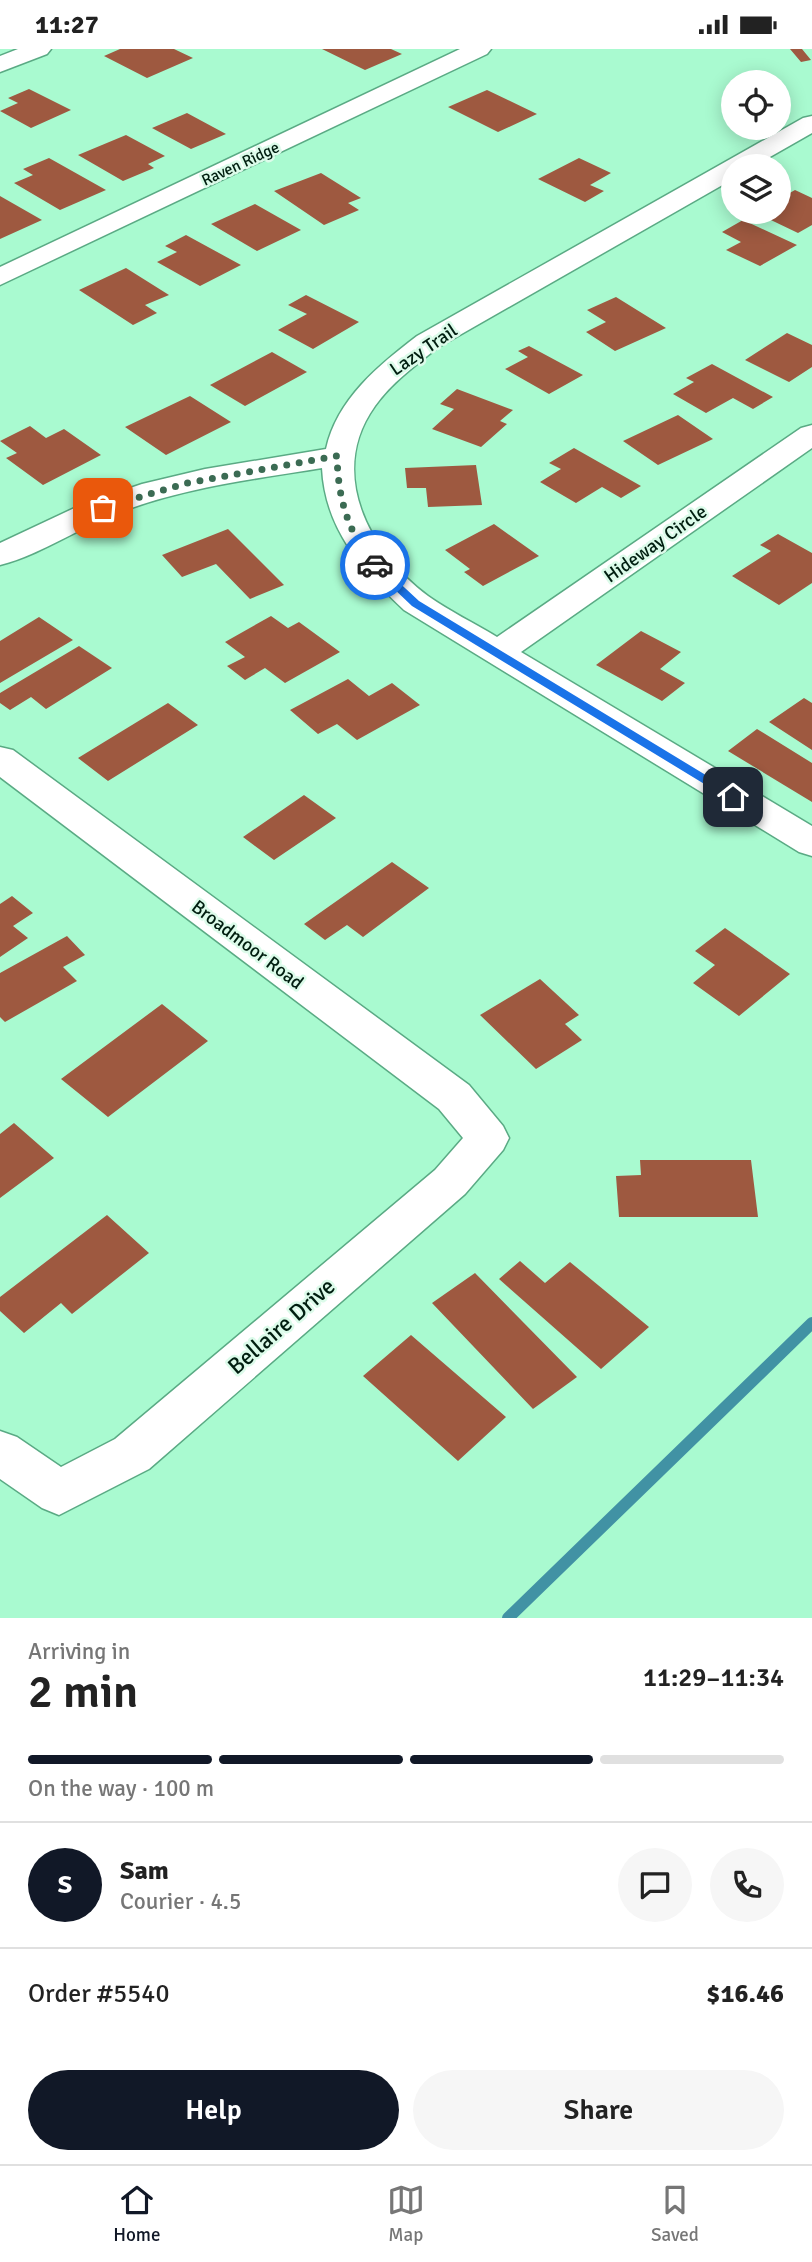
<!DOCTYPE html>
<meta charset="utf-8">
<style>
body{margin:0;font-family:Signika,sans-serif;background:#f6f6f6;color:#222;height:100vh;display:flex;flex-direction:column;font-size:26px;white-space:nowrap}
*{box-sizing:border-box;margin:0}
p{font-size:23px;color:#767676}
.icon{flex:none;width:38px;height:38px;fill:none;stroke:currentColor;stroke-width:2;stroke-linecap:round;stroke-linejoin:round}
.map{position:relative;height:1569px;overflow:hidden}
.drawer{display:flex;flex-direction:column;background:#fff;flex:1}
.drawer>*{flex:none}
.controls{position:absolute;left:721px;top:21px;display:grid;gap:14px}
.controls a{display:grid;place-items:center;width:70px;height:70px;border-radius:50%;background:#fff;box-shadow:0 4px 18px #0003;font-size:35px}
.pin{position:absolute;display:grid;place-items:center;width:60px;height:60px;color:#fff;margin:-30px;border-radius:14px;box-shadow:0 4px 10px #0006}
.courier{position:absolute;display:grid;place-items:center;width:70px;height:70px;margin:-35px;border:5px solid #1a73e8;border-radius:50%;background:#fff;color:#222;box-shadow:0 2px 9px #0007}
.summary em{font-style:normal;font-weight:600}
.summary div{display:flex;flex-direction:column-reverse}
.summary{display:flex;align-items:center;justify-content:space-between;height:119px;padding:0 28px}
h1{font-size:46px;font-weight:600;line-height:52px}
.bar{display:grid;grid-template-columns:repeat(4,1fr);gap:10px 7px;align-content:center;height:84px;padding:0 28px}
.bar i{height:9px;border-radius:5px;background:#e0e0e0}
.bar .current{background:#111827}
.bar p{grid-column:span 4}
.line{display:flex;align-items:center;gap:18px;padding:0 28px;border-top:2px solid #e0e0e0}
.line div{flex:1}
.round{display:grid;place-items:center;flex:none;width:74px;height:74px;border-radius:37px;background:#f6f6f6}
.action{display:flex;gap:14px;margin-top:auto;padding:14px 28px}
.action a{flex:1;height:80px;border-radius:42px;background:#111827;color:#fff;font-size:28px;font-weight:600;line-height:80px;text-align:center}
.action a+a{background:#f6f6f6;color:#222}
.status{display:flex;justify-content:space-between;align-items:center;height:49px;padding:0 35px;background:#fff;direction:ltr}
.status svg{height:19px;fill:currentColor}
.tabs{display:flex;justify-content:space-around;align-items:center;height:98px;border-top:2px solid #e0e0e0;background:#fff;font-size:19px;color:#767676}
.tabs a{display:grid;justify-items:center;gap:4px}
.tabs .current{color:#111827}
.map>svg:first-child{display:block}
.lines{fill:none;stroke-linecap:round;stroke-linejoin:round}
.stream{stroke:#4192a4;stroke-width:12}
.building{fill:#9e5940}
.street-casing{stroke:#5aaa84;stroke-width:3}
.street{fill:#fff;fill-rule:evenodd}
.route{fill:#1a73e8}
.done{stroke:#3b6b53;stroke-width:7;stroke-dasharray:0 12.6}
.labels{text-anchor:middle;stroke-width:5;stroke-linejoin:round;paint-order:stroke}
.far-street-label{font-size:16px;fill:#001e10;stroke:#dcfbea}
.street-label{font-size:19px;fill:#001e10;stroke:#dcfbea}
.near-street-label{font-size:23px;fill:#001e10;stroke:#dcfbea}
</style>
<div class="status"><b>11:27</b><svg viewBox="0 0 49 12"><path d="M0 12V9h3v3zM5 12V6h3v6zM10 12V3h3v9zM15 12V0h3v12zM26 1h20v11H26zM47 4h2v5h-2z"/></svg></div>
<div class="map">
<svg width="812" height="1569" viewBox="0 0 812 1569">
<rect width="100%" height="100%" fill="#a9fad0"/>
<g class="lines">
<!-- stream -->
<path class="stream" d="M 508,1569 L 812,1274"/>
</g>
<!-- building -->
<path class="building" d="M 120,0 L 174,0 L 193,9 L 147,29 L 104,7 Z
M 322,0 L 391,0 L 402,5 L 365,21 Z
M 790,0 L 802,0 L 811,11 L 801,13 Z
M 29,40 L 71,61 L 31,79 L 0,62 L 18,54 L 8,49 Z
M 487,41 L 537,65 L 498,83 L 448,58 Z
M 187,64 L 226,85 L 191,100 L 152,79 Z
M 126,86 L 165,107 L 148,115 L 154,119 L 123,132 L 78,106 Z
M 49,109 L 106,141 L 60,161 L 14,134 L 33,126 L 23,120 Z
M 579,109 L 611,124 L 590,136 L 604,142 L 585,153 L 538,130 Z
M 321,124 L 361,149 L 348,154 L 359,161 L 324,176 L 274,142 Z
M 795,141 L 812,149 L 812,176 L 798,184 L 754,163 L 779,163 L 779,150 Z
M 0,147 L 42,171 L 0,190 Z
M 255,155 L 301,181 L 257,202 L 211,175 Z
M 743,171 L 797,196 L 760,217 L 726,201 L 741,193 L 722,183 Z
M 186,186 L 241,216 L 200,237 L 157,213 L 177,203 L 165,197 Z
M 126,219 L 169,246 L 145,256 L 157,264 L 133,276 L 79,241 Z
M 306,246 L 359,273 L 313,300 L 278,281 L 307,265 L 288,256 Z
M 616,248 L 666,279 L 615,302 L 586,283 L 606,273 L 587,261 Z
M 787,284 L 812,296 L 812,318 L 789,333 L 745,311 Z
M 529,297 L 583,326 L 549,345 L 505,320 L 528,308 L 518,302 Z
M 272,303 L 307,323 L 245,357 L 210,336 Z
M 712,315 L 773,348 L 753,360 L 733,349 L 706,364 L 673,345 L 694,333 L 686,329 Z
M 457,340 L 513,361 L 500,372 L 507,375 L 481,398 L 432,380 L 454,360 L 440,355 Z
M 190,347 L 231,373 L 166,406 L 125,378 Z
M 678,366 L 713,390 L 658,416 L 623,392 Z
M 30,377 L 46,389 L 64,380 L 101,406 L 43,436 L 6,409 L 17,404 L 0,392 Z
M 574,399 L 641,437 L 621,449 L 602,438 L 576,454 L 540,433 L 561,420 L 549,414 Z
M 476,416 L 482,456 L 428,458 L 426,439 L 407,439 L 405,419 Z
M 494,475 L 539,507 L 483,537 L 464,523 L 470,520 L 445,501 Z
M 228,480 L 284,536 L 250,550 L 216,515 L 182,528 L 162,506 Z
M 778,485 L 812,504 L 812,534 L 779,556 L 732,527 L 771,502 L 760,496 Z
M 271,567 L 288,579 L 299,573 L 340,603 L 285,634 L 265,619 L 245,631 L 227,617 L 245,608 L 225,593 Z
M 39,568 L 73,591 L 0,634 L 0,592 Z
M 641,582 L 681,603 L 660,620 L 685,634 L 662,652 L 596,616 Z
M 79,597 L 112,619 L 46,660 L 31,648 L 10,661 L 0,654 L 0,644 Z
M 348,630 L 369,647 L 392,634 L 420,656 L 357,691 L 337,675 L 318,685 L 290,661 Z
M 804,649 L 812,654 L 812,701 L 769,673 Z
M 168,654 L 198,676 L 108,732 L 78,709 Z
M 757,680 L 812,714 L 812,753 L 728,702 Z
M 304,746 L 336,769 L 274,811 L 243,788 Z
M 392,813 L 429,839 L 363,888 L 347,876 L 325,891 L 304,875 Z
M 12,847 L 33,864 L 13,877 L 28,889 L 0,908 L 0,855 Z
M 725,879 L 790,925 L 739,967 L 693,934 L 715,916 L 695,902 Z
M 67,887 L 85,906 L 63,918 L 77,932 L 5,973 L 0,968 L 0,924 Z
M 540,930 L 579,966 L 565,975 L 582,991 L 536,1020 L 480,966 Z
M 162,955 L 208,992 L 108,1068 L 61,1030 Z
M 14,1074 L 54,1109 L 0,1149 L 0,1085 Z
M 640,1111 L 751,1111 L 758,1168 L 619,1168 L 616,1127 L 641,1126 Z
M 107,1166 L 149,1204 L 72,1265 L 61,1254 L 24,1284 L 0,1262 L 0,1248 Z
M 520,1212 L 545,1234 L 570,1213 L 649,1278 L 601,1320 L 499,1230 Z
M 475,1224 L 577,1328 L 533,1360 L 432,1254 Z
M 411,1286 L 506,1368 L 458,1412 L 363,1327 Z"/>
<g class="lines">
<defs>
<path id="street" d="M 18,0 L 51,0 L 47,5 L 0,23 L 0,7 Z
M 460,0 L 491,0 L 487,5 L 0,236 L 0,218 Z
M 812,67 L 812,84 L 754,117 L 733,117 L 733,130 L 437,299 C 415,317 391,334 375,357 C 327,424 369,503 428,547 C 449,562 474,574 497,588 L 801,379 L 812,376 L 812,399 L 521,603 L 812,777 L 812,807 L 799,803 L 404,561 C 362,521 325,480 322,419 C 255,430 187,438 123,462 C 81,477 43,505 0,516 L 0,494 L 83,455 L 142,435 L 205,420 L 326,400 C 337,350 379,316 417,287 L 803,69 Z
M 0,698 L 13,701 L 469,1036 L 503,1077 L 509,1089 L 503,1101 L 465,1145 L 149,1420 L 59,1466 L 42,1459 L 0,1430 L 0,1382 L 17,1388 L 61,1418 L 115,1390 L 435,1121 L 463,1089 L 439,1060 L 0,728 Z"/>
</defs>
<!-- street casing -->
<use href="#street" class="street-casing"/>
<!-- street -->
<use href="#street" class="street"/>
</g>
<!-- route -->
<path class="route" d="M 371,514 L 378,514 L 419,552 L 737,745 L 737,750 L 729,750 L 412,557 L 371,518 Z"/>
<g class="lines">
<!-- done -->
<path class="done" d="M 103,459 L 187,434 L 337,407 C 338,448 347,483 375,516"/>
</g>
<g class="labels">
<!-- far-street labels -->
<g class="far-street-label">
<text transform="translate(240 114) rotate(-25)" y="6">Raven Ridge</text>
</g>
<!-- street labels -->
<g class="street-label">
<text transform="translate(423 300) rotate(-34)" y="7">Lazy Trail</text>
<text transform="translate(655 494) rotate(-35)" y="7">Hideway Circle</text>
<text transform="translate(248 895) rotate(37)" y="7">Broadmoor Road</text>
</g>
<!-- near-street labels -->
<g class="near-street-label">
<text transform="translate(281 1277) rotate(-41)" y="8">Bellaire Drive</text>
</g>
</g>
</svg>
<div class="controls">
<a><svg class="icon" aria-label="locate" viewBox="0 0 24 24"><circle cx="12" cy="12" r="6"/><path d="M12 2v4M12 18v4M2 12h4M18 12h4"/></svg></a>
<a><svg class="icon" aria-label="layers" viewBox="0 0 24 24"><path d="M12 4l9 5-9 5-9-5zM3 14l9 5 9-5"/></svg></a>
</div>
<div class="pin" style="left:103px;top:459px;background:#ea580c"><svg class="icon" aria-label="bag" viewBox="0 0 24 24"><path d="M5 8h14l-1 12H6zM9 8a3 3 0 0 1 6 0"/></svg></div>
<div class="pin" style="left:733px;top:748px;background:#1f2937"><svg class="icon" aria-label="home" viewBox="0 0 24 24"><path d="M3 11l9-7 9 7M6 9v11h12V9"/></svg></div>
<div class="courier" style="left:375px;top:516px"><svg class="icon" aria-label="car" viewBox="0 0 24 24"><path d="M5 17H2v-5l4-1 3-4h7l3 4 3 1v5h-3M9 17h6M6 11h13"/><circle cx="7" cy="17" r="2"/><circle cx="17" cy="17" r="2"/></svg></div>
</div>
<section class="drawer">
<div class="summary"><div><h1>2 min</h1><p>Arriving in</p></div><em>11:29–11:34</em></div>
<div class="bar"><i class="current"></i><i class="current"></i><i class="current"></i><i></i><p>On the way · 100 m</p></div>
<div class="line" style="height:126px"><b class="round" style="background:#111827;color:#fff">S</b><div><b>Sam</b><p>Courier · 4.5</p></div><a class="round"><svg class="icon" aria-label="chat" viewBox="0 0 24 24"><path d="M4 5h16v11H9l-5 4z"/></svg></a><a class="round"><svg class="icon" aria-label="phone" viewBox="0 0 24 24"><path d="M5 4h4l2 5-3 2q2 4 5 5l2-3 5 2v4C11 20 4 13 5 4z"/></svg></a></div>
<div class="line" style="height:91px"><div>Order #5540</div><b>$16.46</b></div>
<div class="action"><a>Help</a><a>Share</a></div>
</section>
<nav class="tabs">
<a class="current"><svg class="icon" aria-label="home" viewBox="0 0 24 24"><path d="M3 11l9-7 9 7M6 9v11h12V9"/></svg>Home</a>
<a><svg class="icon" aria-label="map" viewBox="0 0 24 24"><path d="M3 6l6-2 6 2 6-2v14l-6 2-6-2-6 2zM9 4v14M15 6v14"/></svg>Map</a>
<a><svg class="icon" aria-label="saved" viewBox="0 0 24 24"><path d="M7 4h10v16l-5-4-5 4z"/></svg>Saved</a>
</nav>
